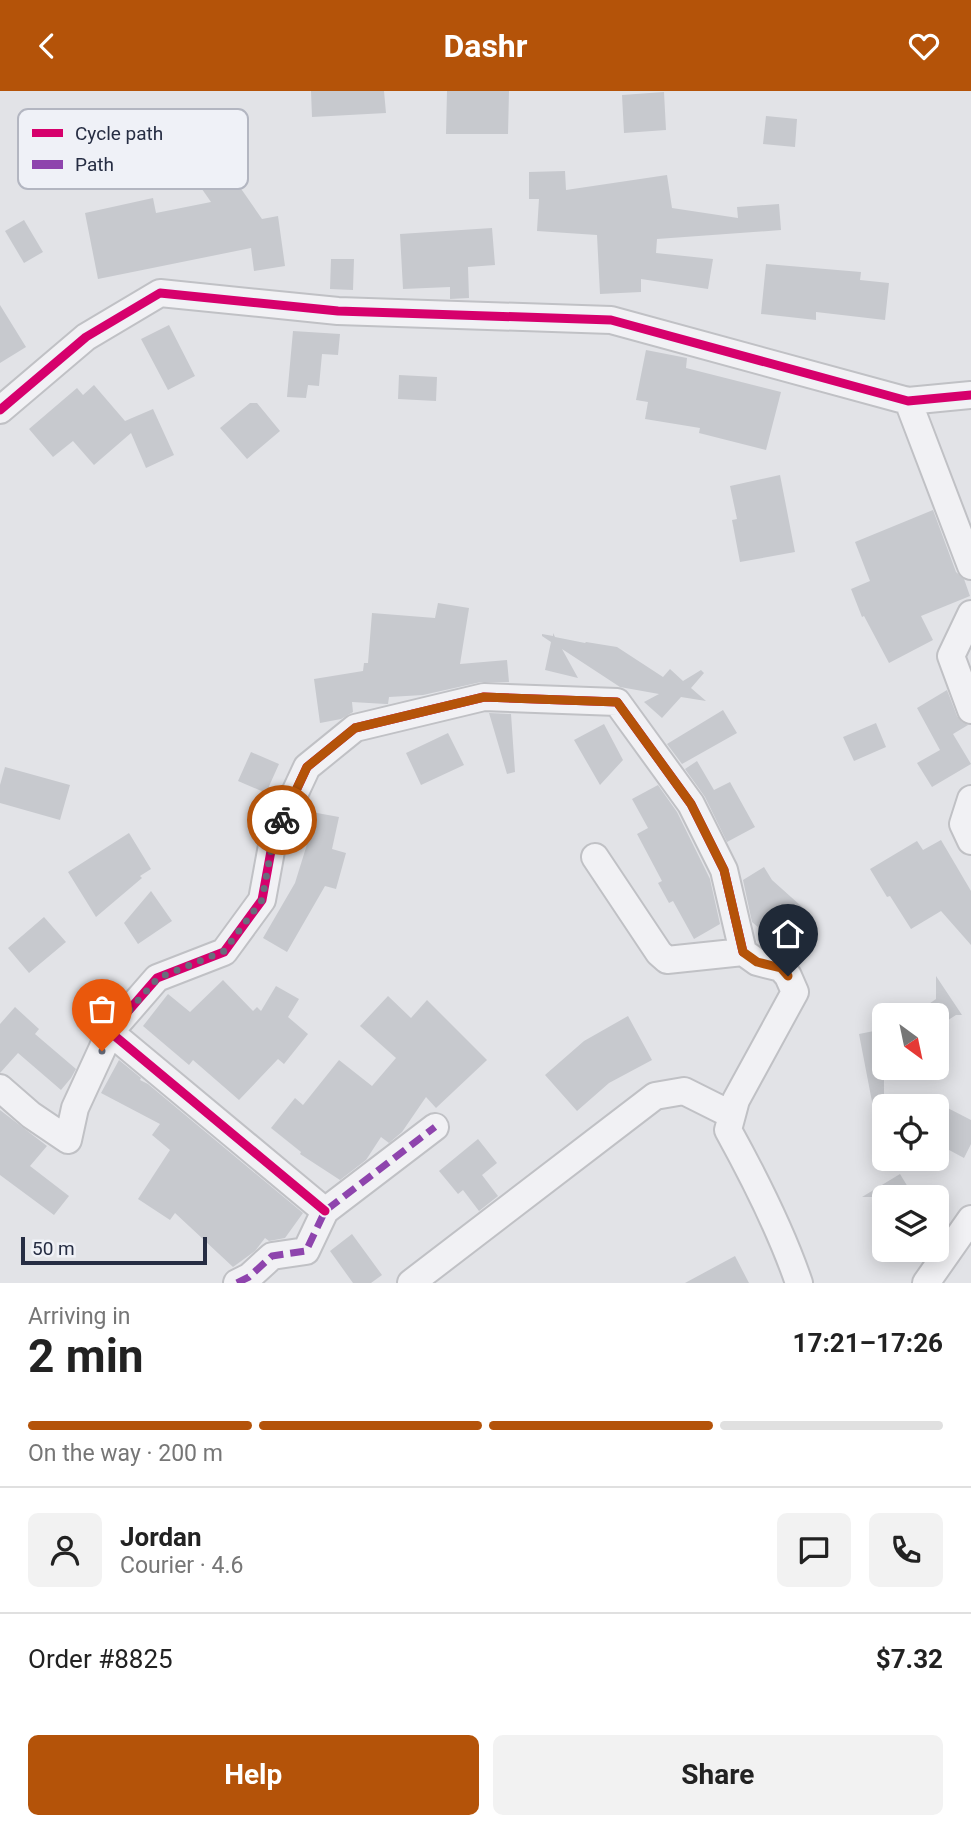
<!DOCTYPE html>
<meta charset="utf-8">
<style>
body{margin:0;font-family:Roboto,sans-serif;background:#f2f2f2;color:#222;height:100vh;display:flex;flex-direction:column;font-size:26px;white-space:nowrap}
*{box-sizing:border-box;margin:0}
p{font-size:23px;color:#767676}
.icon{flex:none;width:38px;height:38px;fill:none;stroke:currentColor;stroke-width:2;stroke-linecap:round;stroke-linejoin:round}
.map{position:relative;height:1192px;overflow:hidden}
.panel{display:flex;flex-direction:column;background:#fff;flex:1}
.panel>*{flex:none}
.needle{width:46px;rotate:147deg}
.buttons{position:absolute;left:872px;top:912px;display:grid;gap:14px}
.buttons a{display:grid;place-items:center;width:77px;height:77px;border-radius:10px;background:#fff;box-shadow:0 4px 18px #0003;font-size:35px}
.scale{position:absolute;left:21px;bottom:18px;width:186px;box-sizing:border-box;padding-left:7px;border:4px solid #262d43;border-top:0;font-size:19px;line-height:24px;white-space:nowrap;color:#262d43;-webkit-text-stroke:5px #eff1f7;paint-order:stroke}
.pin{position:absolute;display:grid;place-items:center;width:60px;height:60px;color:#fff;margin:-72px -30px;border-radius:50% 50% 50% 0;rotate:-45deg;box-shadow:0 0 7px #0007}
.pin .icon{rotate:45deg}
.courier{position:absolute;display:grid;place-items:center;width:70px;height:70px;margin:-35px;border:5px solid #b45309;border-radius:50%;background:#fff;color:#222;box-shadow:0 2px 9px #0007}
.overview em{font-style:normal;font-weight:700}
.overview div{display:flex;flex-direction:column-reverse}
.overview{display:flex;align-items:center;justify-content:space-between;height:119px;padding:0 28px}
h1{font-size:46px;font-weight:700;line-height:52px}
.bar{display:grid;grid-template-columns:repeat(4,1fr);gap:10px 7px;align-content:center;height:84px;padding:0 28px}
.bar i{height:9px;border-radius:5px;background:#e0e0e0}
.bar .on{background:#b45309}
.bar p{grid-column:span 4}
.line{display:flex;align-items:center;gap:18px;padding:0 28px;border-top:2px solid #e0e0e0}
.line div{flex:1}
.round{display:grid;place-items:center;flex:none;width:74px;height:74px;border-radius:10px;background:#f2f2f2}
.cta{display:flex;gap:14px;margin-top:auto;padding:14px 28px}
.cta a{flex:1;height:80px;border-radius:10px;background:#b45309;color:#fff;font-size:28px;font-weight:700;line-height:80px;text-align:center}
.cta a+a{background:#f2f2f2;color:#222}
header{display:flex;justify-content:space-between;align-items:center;height:91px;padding:0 28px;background:#b45309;color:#fff;font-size:32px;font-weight:700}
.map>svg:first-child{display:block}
.building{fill:#c7c9ce}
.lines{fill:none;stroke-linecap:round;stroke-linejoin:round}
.minor-casing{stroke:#c0c1c5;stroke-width:30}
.minor{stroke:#f1f1f4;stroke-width:26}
.quiet{stroke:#8e44ad;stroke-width:7;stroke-dasharray:14 7;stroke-linecap:butt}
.cycleway-casing{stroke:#eff1f7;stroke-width:13}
.cycleway{stroke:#d6006c;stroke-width:9}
.done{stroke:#686d7c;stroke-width:7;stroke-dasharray:0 12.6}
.route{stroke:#b45309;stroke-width:9}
.key{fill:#eff1f7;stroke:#b3b6c1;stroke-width:2}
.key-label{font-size:19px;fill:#262d43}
</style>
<header><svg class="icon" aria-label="back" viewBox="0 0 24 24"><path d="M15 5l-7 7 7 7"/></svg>Dashr<svg class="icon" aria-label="heart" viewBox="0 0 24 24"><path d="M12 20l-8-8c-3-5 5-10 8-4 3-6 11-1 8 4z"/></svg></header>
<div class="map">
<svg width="971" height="1192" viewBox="0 0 971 1192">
<rect width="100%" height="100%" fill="#e2e3e7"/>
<!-- building -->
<path class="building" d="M 311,0 L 384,0 L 386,22 L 312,26 Z
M 447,0 L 509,0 L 508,43 L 446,43 Z
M 664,1 L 666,39 L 624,42 L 622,4 Z
M 187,20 L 262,128 L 278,125 L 285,175 L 254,180 L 251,157 L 98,188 L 85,122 L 153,107 L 156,122 L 211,111 L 160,38 Z
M 766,25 L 797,28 L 795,56 L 763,53 Z
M 565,80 L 566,99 L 667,84 L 672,117 L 738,127 L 737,116 L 779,113 L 781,139 L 657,148 L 656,162 L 713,168 L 708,198 L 641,188 L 641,201 L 600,203 L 597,144 L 537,140 L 539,108 L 529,108 L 529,81 Z
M 24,129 L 43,161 L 24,172 L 5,140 Z
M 492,137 L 495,174 L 468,176 L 469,207 L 450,208 L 450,196 L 403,198 L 400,143 Z
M 331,168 L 354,168 L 353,199 L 330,198 Z
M 766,173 L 861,181 L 860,189 L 889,192 L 885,229 L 816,221 L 816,229 L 761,223 Z
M 0,214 L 26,256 L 0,272 Z
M 169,234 L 195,285 L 168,299 L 141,248 Z
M 293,240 L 340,243 L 338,264 L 322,263 L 319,295 L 308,294 L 306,307 L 287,306 Z
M 646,259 L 687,267 L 686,277 L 781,301 L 766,359 L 699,342 L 700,337 L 645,328 L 648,311 L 636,309 Z
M 399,284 L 437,286 L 436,310 L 398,308 Z
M 94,294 L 125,330 L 153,318 L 174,364 L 146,377 L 131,342 L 94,374 L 73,350 L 53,366 L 29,338 L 77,297 L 83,304 Z
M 250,312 L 257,312 L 280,340 L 247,368 L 220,337 Z
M 780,384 L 795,461 L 740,471 L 732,429 L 737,428 L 730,395 Z
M 933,419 L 956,481 L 964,488 L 970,505 L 921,525 L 933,549 L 889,572 L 864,525 L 862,526 L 851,498 L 870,490 L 855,451 Z
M 438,512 L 469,517 L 460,573 L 507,569 L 509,591 L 481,591 L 423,604 L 389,606 L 388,613 L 386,613 L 352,611 L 353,621 L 341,628 L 320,632 L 314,588 L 363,580 L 364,572 L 368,572 L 372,522 L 435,527 Z
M 553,542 L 555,546 L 585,552 L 586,551 L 617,556 L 663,586 L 670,578 L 683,590 L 701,579 L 704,582 L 691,597 L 706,610 L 681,606 L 662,627 L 644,611 L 659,603 L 620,596 L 562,558 L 578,587 L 545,579 L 551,551 L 542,545 L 542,543 L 553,545 Z
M 947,599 L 957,625 L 962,631 L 968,634 L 953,643 L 971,673 L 932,696 L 917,672 L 940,659 L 917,617 Z
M 723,619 L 737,642 L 682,673 L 667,653 Z
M 489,622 L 511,623 L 515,681 L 507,683 Z
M 876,632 L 886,656 L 854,670 L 843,646 Z
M 604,633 L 623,669 L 600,694 L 574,649 Z
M 448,642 L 464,674 L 421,694 L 406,662 Z
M 251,661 L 279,673 L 266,702 L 238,690 Z
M 697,670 L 714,699 L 730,691 L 755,736 L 727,751 L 705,706 L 685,678 Z
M 5,676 L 70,694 L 60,729 L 0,712 L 0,694 Z
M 658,694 L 677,721 L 710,788 L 720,833 L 694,848 L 673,810 L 669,812 L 658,792 L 662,790 L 637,743 L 648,737 L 632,708 Z
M 306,720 L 339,726 L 332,758 L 346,762 L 336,798 L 325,795 L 287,861 L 263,847 L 295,792 L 308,750 L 301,748 Z
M 129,742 L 151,778 L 140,785 L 142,787 L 96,826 L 68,781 Z
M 941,749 L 971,800 L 971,854 L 941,820 L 911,838 L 890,805 L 887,806 L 870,778 L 917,750 L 923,759 Z
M 764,776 L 772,789 L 810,823 L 781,856 L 752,831 L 743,789 Z
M 151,800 L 172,830 L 138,853 L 124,832 Z
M 44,826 L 66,851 L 29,882 L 8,857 Z
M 936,885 L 962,924 L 956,924 L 936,937 L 936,924 L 913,924 L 936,908 Z
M 223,889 L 253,920 L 257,916 L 261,920 L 276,895 L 299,908 L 288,926 L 308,943 L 284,973 L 278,968 L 239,1009 L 193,969 L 189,974 L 143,935 L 168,903 L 190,921 Z
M 388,905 L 411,927 L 427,909 L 487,969 L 436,1017 L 426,1006 L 402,1041 L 389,1052 L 381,1046 L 366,1069 L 340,1089 L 300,1063 L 301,1061 L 271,1037 L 295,1007 L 303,1014 L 339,969 L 372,995 L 396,967 L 360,935 Z
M 15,916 L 39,938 L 35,943 L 76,978 L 71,987 L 61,999 L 18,962 L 0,982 L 0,933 Z
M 628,925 L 652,969 L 609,992 L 577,1020 L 545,984 L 584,950 Z
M 884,938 L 884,1020 L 874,1021 L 859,943 Z
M 119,969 L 141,987 L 140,989 L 148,993 L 303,1122 L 285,1147 L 269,1150 L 265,1147 L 255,1160 L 233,1176 L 175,1122 L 170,1129 L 138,1108 L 170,1059 L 152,1044 L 160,1033 L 101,1002 Z
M 936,1011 L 971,1029 L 971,1053 L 964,1067 L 936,1052 Z
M 0,1019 L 47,1055 L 30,1075 L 69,1105 L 54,1124 L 0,1084 Z
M 478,1048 L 497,1072 L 482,1084 L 498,1105 L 479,1120 L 463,1099 L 458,1103 L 439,1080 Z
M 900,1083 L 914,1106 L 862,1106 Z
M 352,1143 L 382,1184 L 371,1192 L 353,1192 L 330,1160 Z
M 735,1165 L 749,1192 L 685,1192 Z"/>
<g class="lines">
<defs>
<path id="minor" d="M 908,310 L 971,475
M 0,319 L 86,246 L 160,202 L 338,220 L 611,229 L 908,310 L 971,304
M 971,523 L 951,565 L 971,619
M 971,708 L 963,733 L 971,750
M 595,766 L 659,862 L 667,869 L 743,861 L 757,871 L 781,877 L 788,885 L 795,901 L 736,1009 L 728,1039 C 755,1088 781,1139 799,1192
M 0,997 L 31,1024 L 68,1049 L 75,1017 L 110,941
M 325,1120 L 110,941 L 157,887 L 224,861 L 262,809 L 273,749 L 307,676 L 355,637 L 484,606 L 617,611 L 691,713 L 724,779 L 743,861
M 237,1192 L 249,1186 L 272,1165 L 306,1160 L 325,1120 L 435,1036
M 411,1192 L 655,1005 L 684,1000 L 732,1024
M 926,1192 L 971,1128"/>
</defs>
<!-- minor casing -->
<use href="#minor" class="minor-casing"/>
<!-- minor -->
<use href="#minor" class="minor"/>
<!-- quiet -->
<path class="quiet" d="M 237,1192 L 249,1186 L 272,1165 L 306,1160 L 325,1120 L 435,1036"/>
<defs>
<path id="cycleway" d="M 0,319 L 86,246 L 160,202 L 338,220 L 611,229 L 908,310 L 971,304
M 325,1120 L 110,941 L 157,887 L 224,861 L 262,809 L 273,749 L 307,676 L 355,637 L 484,606 L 617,611 L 691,713 L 724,779 L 743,861"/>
</defs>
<!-- cycleway casing -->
<use href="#cycleway" class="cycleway-casing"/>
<!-- cycleway -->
<use href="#cycleway" class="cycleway"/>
</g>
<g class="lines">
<!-- done -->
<path class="done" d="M 102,960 L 110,941 L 158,887 L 224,860 L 262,809 L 273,749 L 282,729"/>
<!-- route -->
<path class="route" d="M 282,729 L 307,676 L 355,637 L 484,606 L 617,611 L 691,713 L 724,779 L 743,861 L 757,871 L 781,877 L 788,885"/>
</g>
<!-- legend -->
<rect x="18" y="18" width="230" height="80" rx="10" class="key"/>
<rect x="32" y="38" width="31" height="8" fill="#d6006c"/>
<rect x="32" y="69" width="31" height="9" fill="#8e44ad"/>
<g class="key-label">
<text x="75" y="49">Cycle path</text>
<text x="75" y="80">Path</text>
</g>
</svg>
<div class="buttons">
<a><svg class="needle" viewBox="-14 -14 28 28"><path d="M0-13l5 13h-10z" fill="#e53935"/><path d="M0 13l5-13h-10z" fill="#767676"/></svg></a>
<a><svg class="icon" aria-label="locate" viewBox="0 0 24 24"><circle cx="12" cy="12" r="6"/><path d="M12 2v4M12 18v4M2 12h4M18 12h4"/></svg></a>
<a><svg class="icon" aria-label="layers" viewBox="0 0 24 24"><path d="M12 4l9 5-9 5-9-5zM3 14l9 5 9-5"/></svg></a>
</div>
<div class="scale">50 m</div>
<div class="pin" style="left:102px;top:960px;background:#ea580c"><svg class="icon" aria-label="bag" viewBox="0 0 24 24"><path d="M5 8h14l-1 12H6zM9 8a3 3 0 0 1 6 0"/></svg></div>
<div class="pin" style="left:788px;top:885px;background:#1f2937"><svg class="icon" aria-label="home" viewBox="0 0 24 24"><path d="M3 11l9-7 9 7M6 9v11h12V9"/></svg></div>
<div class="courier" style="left:282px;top:729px"><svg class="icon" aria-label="bike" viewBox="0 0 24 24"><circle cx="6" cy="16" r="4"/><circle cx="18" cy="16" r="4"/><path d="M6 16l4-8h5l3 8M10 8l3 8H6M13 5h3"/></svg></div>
</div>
<section class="panel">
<div class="overview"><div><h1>2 min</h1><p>Arriving in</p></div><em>17:21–17:26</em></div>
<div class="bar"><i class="on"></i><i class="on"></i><i class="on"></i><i></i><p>On the way · 200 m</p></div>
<div class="line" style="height:126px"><a class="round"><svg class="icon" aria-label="person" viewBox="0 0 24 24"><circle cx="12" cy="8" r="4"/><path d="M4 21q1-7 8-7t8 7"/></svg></a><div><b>Jordan</b><p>Courier · 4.6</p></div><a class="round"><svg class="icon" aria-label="chat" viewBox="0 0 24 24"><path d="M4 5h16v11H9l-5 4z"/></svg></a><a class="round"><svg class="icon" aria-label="phone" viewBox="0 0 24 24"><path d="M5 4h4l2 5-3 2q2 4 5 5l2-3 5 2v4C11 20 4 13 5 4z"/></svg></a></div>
<div class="line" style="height:91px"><div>Order #8825</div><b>$7.32</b></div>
<div class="cta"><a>Help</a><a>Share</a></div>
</section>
